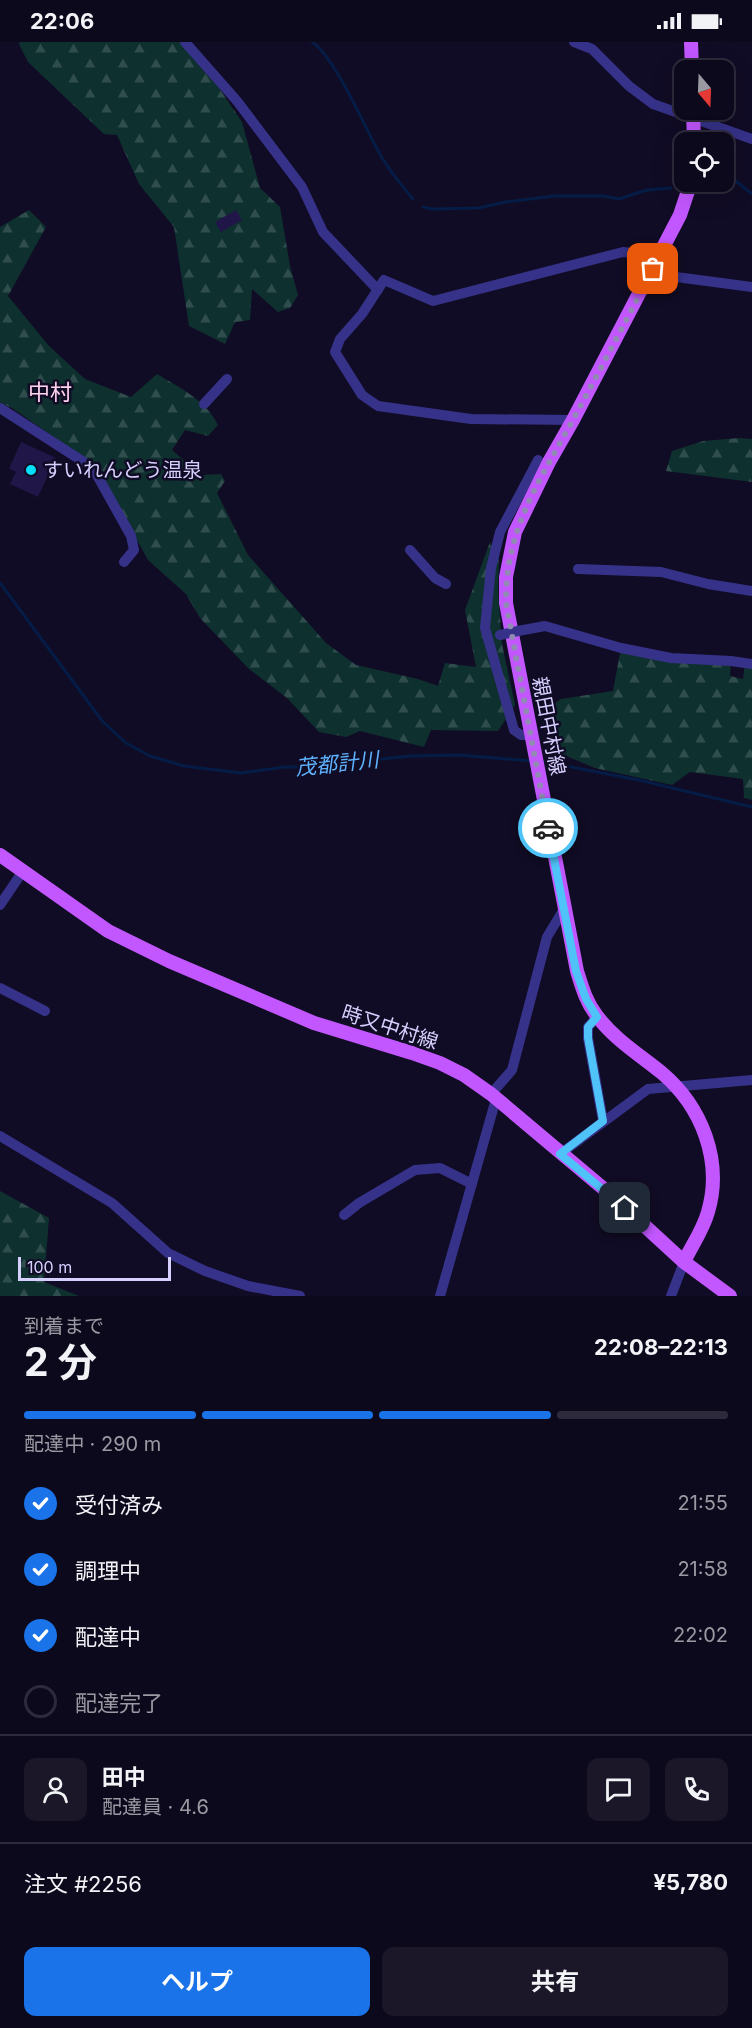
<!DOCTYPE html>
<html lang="ja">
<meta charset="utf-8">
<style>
body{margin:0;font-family:Inter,"Noto Sans JP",sans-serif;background:#1b1729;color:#f1f3f6;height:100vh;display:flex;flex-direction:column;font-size:22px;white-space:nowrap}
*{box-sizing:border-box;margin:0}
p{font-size:20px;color:#9a9aa3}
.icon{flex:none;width:33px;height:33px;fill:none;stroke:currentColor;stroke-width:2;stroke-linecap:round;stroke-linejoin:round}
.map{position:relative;height:1254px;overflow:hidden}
.details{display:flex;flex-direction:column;background:#0d091c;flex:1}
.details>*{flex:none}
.needle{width:39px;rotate:161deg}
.fabs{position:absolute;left:674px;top:18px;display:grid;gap:12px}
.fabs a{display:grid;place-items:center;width:60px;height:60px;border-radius:12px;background:#0d091c;box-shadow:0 6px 24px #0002,0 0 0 2px #2d2a3b;font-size:30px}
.scale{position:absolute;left:18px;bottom:15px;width:153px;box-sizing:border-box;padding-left:6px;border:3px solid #d6d0ff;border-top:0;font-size:16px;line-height:21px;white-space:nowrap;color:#d6d0ff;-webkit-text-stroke:4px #110c25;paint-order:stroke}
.pin{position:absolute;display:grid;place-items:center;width:51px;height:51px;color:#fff;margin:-26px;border-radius:12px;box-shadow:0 3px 9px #0006}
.courier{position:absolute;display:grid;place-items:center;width:60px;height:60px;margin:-30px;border:4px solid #4fc3f7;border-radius:50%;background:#fff;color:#222;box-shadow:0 2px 8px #0007}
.summary em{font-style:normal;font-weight:700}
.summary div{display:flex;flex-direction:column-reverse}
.summary{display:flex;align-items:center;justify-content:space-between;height:102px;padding:0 24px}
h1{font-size:39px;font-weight:700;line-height:45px}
.bar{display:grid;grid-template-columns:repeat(4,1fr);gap:9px 6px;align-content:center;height:72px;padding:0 24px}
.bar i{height:8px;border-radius:4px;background:#2d2a3b}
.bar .on{background:#1a73e8}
.bar p{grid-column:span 4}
.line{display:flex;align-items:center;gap:15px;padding:0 24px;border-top:2px solid #2d2a3b}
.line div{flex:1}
.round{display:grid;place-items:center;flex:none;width:63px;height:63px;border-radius:12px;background:#1b1729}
ol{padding:0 24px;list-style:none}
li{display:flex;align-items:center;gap:18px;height:66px}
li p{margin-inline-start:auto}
li .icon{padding:6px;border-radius:50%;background:#1a73e8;color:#fff;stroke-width:4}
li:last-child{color:#9a9aa3}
li i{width:33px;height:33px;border:3px solid #2d2a3b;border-radius:50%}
.action{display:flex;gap:12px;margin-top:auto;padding:12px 24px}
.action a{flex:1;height:69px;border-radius:12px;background:#1a73e8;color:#fff;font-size:24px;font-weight:700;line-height:69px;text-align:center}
.action a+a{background:#1b1729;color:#f1f3f6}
.status{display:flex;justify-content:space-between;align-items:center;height:42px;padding:0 30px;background:#0d091c;direction:ltr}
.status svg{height:16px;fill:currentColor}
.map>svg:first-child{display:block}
.forest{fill:url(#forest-firs)}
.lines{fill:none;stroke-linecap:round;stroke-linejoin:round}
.stream{stroke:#041c46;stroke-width:3}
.building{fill:#211648}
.minor{stroke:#363289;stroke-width:10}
.major{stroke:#c257ff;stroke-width:14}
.minor-bridge{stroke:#363289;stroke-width:10}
.done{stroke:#918bb3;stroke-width:6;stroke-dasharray:0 10.8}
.route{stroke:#4fc3f7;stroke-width:8}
.poi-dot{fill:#00e0fb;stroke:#110c25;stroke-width:2}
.labels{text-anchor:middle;stroke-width:5;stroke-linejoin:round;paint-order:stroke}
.poi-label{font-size:20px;fill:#d6d0ff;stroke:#110c25;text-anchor:start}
.street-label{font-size:20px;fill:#d6d0ff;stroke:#110c25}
.water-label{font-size:21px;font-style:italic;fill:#5eb3ff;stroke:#110c25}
.quarter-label{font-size:22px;fill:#ffd2ee;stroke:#110c25}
</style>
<div class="status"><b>22:06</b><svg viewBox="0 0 49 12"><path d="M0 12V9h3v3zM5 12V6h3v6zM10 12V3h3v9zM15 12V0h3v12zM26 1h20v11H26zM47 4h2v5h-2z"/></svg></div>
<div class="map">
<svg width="752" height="1254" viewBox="0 0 752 1254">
<defs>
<pattern id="forest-firs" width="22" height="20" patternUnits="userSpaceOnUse" patternTransform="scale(1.5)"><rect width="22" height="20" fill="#0e302f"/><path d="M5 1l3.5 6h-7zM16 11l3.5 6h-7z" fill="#304d4e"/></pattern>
</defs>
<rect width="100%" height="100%" fill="#110c25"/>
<!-- forest -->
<path class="forest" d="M 20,0 L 180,0 L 219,46 L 242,80 L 260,146 L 280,165 L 290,224 L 298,253 L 290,266 L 278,270 L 252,247 L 250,278 L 235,280 L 225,302 L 189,284 L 174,185 L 139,142 L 117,93 L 104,92 L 28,20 L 19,2 Z
M 29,168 L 46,185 L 8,254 L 49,304 L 85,337 L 131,355 L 157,332 C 180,346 206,358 218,383 L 208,394 L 185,388 L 172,408 L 201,433 L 221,432 L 225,439 L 217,451 L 248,513 L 326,601 L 356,623 L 418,637 L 438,644 L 445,621 L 476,625 L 465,568 L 490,500 L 499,516 L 498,548 L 502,602 L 515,663 L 498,689 L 431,688 L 424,705 L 360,689 L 346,695 L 319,690 L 287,656 L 249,627 L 200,576 L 186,552 L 148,518 L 96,424 L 12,366 L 0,361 L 0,185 Z
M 739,396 L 752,397 L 752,440 L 666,429 L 672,409 L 703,399 Z
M 621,606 L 731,619 L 730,634 L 743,637 L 745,620 L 752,622 L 752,758 L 744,756 L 743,737 L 690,730 L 672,743 L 595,726 L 552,708 L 540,672 L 561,657 L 613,649 Z
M 0,1149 L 49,1176 L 44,1240 L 79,1254 L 0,1254 Z"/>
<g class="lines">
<!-- stream -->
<path class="stream" d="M 312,0 C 332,12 363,80 375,103 C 384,121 399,141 413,157
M 723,133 L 732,136 L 752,152
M 423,165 L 432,167 L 478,166 L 506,160 L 554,154 L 604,154 L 619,157 L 647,148 L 671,146
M 0,541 L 103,680 L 126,701 L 150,714 L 184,724 L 241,731 L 285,725 L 300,725 L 411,714 L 459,713 L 533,719
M 540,719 L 639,738 L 752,765"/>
</g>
<!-- building -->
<path class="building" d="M 236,168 L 242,178 L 221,190 L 215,180 Z
M 21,400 L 56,416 L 38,455 L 10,442 L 16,430 L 9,427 Z"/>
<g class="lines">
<!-- minor -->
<path class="minor" d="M 185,0 L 237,59 L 302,145 L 323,190 L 378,248
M 574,0 L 592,7 L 629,44 L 653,62 L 752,97
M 653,227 L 676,235 L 752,245
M 204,362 L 227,337
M 0,366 L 93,426 L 131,494 L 134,508 L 124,520
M 573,378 L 471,377 L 378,364 L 362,353 L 335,310 L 340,297 L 362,272 L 384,238 L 433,259 L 623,210 L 659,214
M 410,508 L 435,536 L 446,542
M 578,527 L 661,530 L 708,542 L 752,549
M 518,589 L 545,584 L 621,606 L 671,616 L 731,619 L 752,622
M 531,693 L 521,693 L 514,688 L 485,586 L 491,526 L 500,490 L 538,418
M 0,863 L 23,829
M 0,946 L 45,969
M 597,975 L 588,985 L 588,996 L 603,1079
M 491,1052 L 512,1028 L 547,895 L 564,867
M 0,1094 L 112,1161 L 168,1211 L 205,1229 L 248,1244 L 300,1254
M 560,1112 L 648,1047 L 752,1038
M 344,1173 L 359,1161 L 415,1128 L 440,1126 L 472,1142
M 440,1254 L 496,1057
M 671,1254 L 684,1220"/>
<!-- major -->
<path class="major" d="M 691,0 L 692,28
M 693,68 L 694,100
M 0,813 L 108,889 L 169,919 L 314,981 L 412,1011 L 440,1021 L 464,1033 L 491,1052 L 610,1152 L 684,1220 L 730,1254
M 684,1220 C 692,1203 703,1188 708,1170 C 723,1119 702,1065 662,1031 C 640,1013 614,997 597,974 C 586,960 582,945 577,929 L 506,561 L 506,535 L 515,490 L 549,420 L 573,378 L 680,173 L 691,140"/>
<!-- minor-bridge -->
<path class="minor-bridge" d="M 500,593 L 518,589"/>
</g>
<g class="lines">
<!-- done -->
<path class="done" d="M 548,786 L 506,561 C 505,487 540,438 574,376 C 601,326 627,277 653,227"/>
<!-- route -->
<path class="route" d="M 548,786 L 576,929 L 586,957 L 597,975 L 588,985 L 588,996 L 603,1079 L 560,1112 L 625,1166"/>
</g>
<!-- markers -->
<circle class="poi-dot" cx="31" cy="428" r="6"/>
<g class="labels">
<!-- poi labels -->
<g class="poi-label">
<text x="43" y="435">すいれんどう温泉</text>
</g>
<!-- street labels -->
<g class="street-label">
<text transform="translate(549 684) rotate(79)" y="7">親田中村線</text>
<text transform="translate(390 985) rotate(18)" y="7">時又中村線</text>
</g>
<!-- water labels -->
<g class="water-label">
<text transform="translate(337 722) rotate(-6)" y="7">茂都計川</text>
</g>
<!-- quarter labels -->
<g class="quarter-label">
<text x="50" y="358">中村</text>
</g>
</g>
</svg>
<div class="fabs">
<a><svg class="needle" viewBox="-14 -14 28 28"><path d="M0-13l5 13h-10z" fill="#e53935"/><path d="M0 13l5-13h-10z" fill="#9a9aa3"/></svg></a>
<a><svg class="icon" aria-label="locate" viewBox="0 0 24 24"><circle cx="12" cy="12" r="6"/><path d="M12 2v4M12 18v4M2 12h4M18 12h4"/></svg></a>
</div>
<div class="scale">100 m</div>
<div class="pin" style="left:653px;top:227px;background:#ea580c"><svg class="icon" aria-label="bag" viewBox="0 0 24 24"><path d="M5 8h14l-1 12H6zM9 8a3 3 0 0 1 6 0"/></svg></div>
<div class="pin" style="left:625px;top:1166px;background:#1f2937"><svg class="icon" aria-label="home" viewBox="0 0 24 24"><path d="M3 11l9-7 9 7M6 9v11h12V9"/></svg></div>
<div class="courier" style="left:548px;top:786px"><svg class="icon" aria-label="car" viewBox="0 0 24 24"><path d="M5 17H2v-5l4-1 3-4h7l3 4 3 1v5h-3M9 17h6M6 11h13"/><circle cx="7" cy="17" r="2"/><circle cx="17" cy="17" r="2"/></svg></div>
</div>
<section class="details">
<div class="summary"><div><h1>2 分</h1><p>到着まで</p></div><em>22:08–22:13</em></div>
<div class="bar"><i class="on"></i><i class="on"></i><i class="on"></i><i></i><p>配達中 · 290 m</p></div>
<ol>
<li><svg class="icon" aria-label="check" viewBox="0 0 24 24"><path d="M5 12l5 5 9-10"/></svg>受付済み<p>21:55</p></li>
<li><svg class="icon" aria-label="check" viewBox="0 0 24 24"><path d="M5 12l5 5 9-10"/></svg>調理中<p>21:58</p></li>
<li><svg class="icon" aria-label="check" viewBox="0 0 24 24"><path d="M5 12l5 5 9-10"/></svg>配達中<p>22:02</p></li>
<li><i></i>配達完了</li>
</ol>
<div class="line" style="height:108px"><a class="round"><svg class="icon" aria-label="person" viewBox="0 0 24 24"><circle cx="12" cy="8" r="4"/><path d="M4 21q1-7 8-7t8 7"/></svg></a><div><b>田中</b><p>配達員 · 4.6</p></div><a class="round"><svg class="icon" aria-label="chat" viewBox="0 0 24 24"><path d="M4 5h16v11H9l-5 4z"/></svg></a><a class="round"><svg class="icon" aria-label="phone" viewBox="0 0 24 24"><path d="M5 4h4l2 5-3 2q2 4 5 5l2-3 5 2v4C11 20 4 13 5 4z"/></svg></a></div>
<div class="line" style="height:78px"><div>注文 #2256</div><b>¥5,780</b></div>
<div class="action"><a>ヘルプ</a><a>共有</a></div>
</section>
